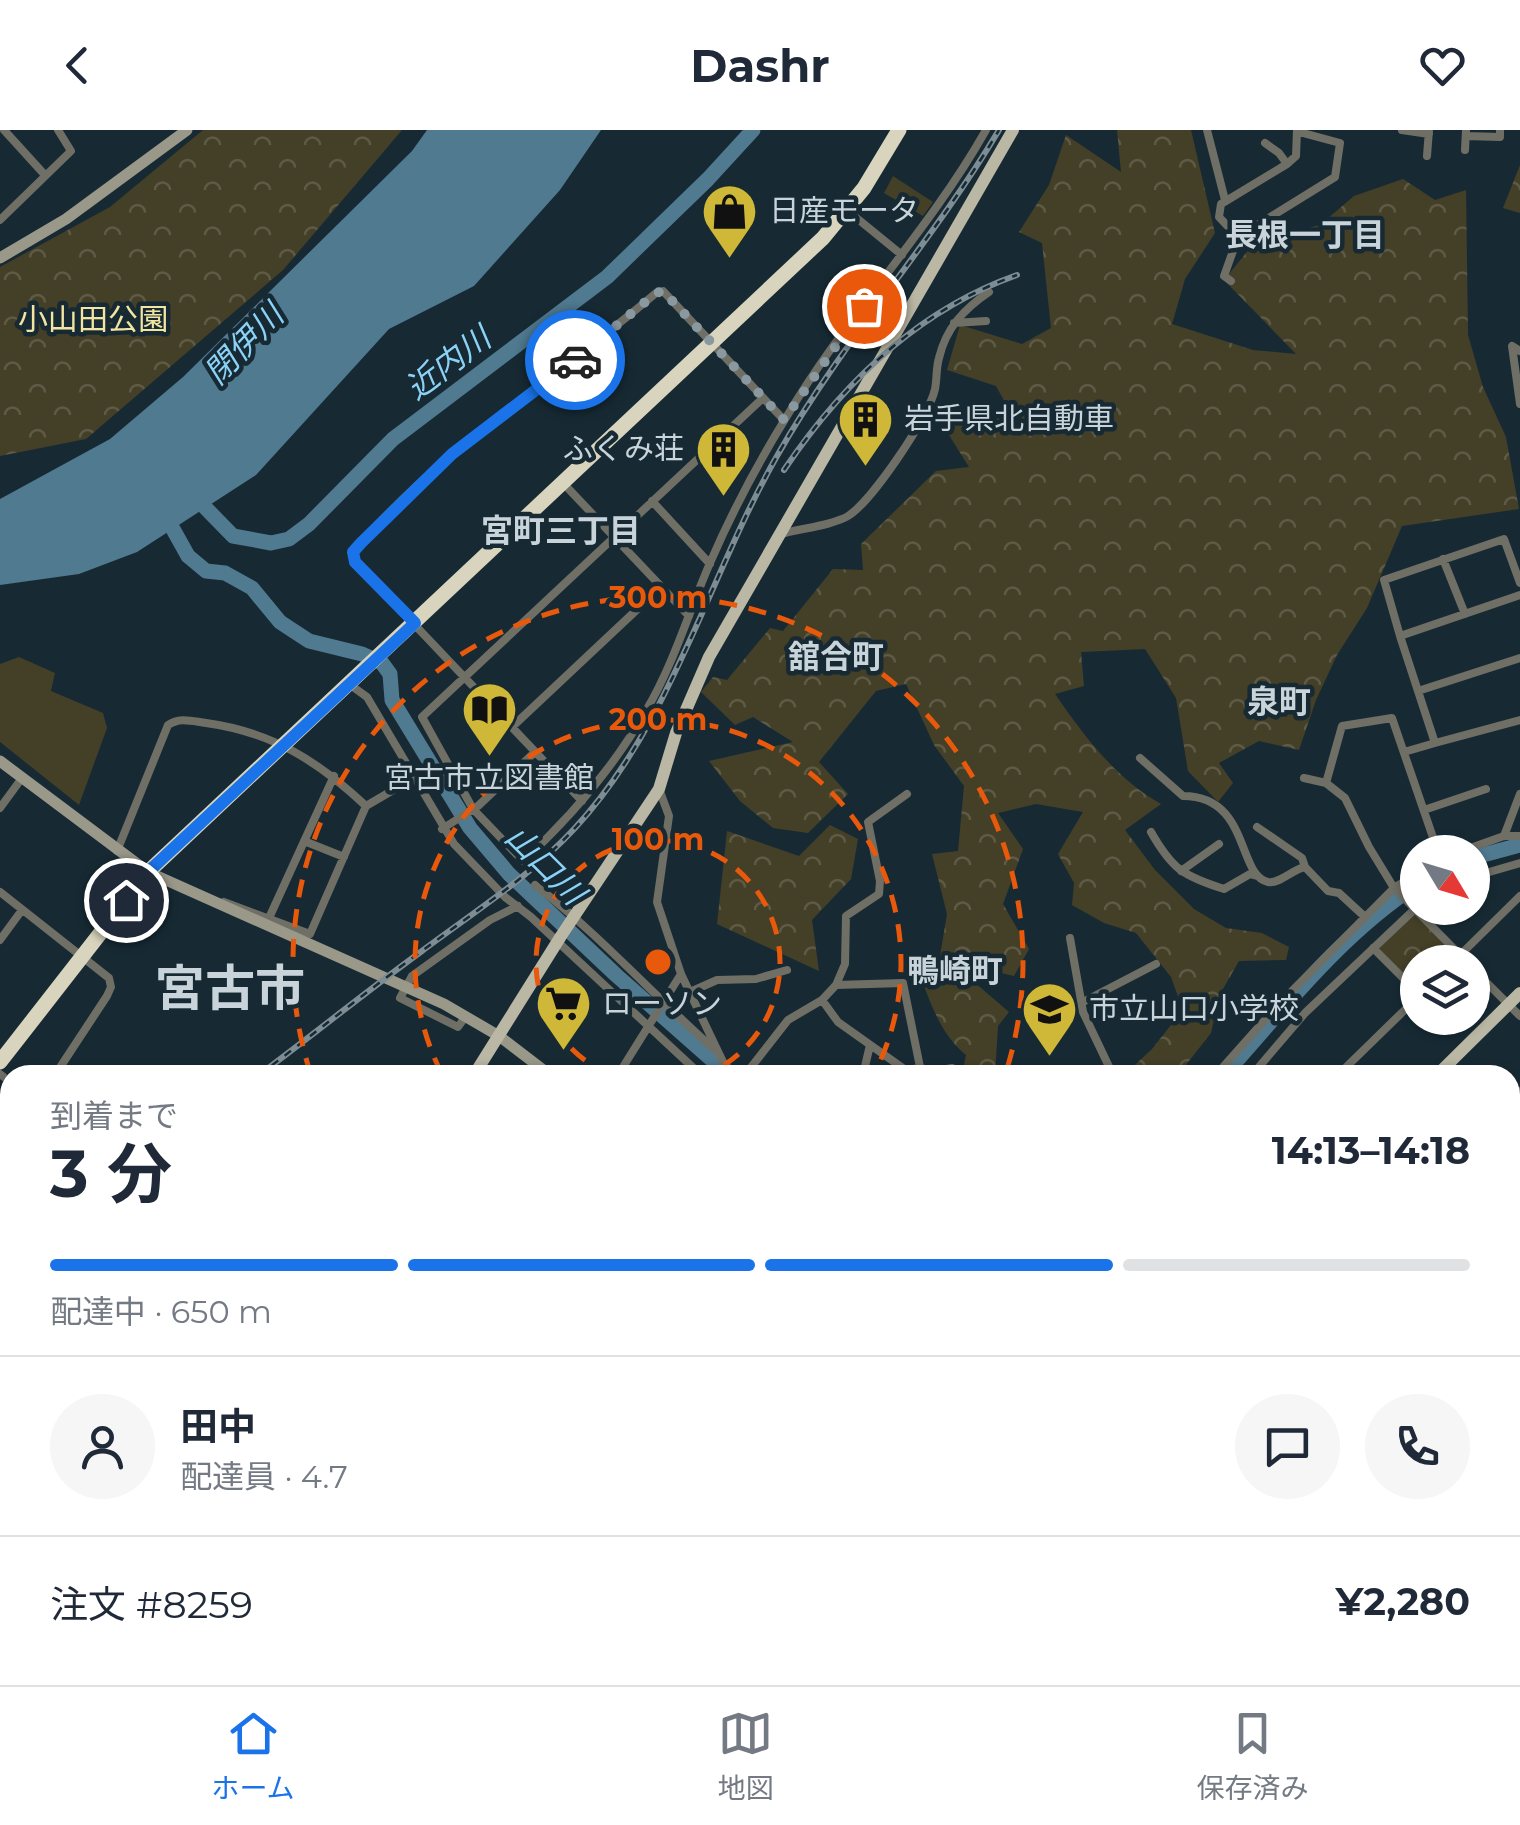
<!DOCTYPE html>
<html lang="ja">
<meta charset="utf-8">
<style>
body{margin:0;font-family:Montserrat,"Noto Sans JP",sans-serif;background:#f6f6f7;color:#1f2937;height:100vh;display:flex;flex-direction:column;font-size:38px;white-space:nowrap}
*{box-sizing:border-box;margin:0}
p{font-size:32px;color:#747a83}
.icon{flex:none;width:55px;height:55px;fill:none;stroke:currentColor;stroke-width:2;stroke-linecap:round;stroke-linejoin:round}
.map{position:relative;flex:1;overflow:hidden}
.details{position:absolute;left:0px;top:935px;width:1520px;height:620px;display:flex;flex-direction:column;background:#fff;border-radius:30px 30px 0 0;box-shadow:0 2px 8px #0004}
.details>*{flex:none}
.needle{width:65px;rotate:128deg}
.tools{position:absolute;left:1400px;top:705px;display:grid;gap:20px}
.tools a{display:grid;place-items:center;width:90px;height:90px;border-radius:50%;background:#fff;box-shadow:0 2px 8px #0004;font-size:50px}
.pin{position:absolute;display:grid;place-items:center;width:85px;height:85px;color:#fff;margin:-42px;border:5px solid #fff;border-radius:50%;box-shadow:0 2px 10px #0007}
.courier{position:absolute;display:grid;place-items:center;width:100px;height:100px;margin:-50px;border:8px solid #1a73e8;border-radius:50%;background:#fff;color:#222;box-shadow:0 2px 12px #0007}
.head em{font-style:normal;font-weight:700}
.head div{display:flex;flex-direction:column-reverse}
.head{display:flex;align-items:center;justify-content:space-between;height:170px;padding:0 50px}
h1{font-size:65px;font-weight:700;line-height:75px}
.bar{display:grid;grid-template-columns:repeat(4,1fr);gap:15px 10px;align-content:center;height:120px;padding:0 50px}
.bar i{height:12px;border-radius:8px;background:#e0e1e3}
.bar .on{background:#1a73e8}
.bar p{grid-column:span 4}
.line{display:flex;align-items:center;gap:25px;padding:0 50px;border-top:2px solid #e0e1e3}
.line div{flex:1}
.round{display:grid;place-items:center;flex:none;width:105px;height:105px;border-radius:52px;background:#f6f6f7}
header{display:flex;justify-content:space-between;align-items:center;height:130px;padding:0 50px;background:#fff;font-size:45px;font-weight:700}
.tabs{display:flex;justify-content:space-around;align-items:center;height:140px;border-top:2px solid #e0e1e3;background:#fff;font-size:28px;color:#747a83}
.tabs a{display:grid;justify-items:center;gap:5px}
.tabs .on{color:#1a73e8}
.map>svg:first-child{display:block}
.grass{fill:#443f27}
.forest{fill:url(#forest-crowns)}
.water{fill:#507a90}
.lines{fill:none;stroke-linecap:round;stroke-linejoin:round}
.river{stroke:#507a90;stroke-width:15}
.street{stroke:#706f66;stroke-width:8}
.secondary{stroke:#9a9889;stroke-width:11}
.primary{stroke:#bab7a4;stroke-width:12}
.highway{stroke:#d8d4bd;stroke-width:15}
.rail-casing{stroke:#7e8d94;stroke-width:6}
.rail{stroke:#172a34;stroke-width:2.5;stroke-dasharray:8;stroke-linecap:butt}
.done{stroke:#8a98a0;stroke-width:10;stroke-dasharray:0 18}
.route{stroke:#1a73e8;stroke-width:12}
.ring{fill:none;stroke:#e8590c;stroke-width:5;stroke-dasharray:18 12}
.labels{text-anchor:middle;stroke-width:9;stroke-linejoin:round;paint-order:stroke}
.poi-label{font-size:30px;fill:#c8d4da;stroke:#172a34;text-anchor:start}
.park-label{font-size:30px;fill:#f2e5a1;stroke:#172a34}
.neighbourhood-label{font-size:32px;font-weight:bold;fill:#c8d4da;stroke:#172a34}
.water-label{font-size:32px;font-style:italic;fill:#8bd2f7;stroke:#172a34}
.town-label{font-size:50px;font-weight:bold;fill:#c8d4da;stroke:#172a34}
.centre{fill:#e8590c;stroke:#172a34;stroke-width:5}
.ring-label{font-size:30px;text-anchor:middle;font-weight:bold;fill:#e8590c;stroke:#172a34;stroke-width:9;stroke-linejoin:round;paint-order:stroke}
</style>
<header><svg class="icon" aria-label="back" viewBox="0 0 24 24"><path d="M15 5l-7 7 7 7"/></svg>Dashr<svg class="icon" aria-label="heart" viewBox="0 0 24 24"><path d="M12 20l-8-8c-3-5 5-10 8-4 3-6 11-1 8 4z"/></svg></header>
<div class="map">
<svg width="1520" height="1555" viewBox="0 0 1520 1555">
<defs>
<pattern id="forest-crowns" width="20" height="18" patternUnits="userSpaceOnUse" patternTransform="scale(2.5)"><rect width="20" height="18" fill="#443f27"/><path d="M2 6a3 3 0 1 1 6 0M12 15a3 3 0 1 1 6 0" fill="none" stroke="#5e5a46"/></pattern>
</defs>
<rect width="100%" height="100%" fill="#172a34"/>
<!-- grass -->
<path class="grass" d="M 893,46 L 933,72 L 923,86 L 884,63 Z
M 19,527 L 55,543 L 51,561 L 103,583 L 107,598 L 79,675 L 0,612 L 0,534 Z
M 541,1545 L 667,1545 L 663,1555 L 537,1555 Z"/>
<!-- forest -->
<path class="forest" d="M 203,0 L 402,0 L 283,140 L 86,309 L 0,326 L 0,137 L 110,77 Z
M 1117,0 L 1191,0 L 1215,103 L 1185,149 L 1172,194 L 1253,220 L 1296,224 L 1224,150 L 1255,112 L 1320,95 L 1354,66 L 1403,49 L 1435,70 L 1466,60 L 1468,205 L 1483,257 L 1506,307 L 1519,379 L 1402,396 L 1367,478 L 1337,525 L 1316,570 L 1299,620 L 1259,611 L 1219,633 L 1233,653 L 1218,672 L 1188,641 L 1176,568 L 1145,519 L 1081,522 L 1084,556 L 1055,564 C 1085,607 1115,648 1161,674 L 1125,700 L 1155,740 L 1194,779 L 1226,798 L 1262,803 L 1289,817 L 1286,830 L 1239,831 L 1220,864 L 1211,903 L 1178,945 L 1124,945 L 1152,919 L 1183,880 L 1171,847 L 1136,803 L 1104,793 L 1072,775 L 1074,753 L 1058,724 L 1083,682 L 1036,674 L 998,683 L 1023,719 L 1003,774 L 1029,819 L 1014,846 L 975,837 L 967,846 L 1009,882 L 998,896 L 995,945 L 962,945 L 966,925 C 940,904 929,870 918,839 L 939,832 L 947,784 L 932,724 L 958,721 L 964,656 L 934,615 L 906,554 L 876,561 L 819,632 L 848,664 L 808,703 L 773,698 L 740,671 L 709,631 L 793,612 L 753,587 L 735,595 L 701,562 L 713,547 L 727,550 L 770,498 L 783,501 L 833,439 L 863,440 L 861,414 L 936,341 L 969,337 L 939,289 L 1012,285 L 996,256 L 947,240 L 960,195 L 1022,214 L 1051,198 L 1042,113 L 1019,102 L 1049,55 L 1066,5 L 1121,42 Z
M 1520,35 L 1520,83 L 1503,78 Z
M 830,695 L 858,709 L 851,749 L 812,790 L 819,841 L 717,794 L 727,701 L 799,726 Z
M 1415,783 L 1455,824 L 1447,832 L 1418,832 L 1417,859 L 1378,818 Z
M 1510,1120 L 1520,1125 L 1520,1211 L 1510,1206 Z
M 1510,1302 L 1520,1307 L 1520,1555 L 1395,1555 L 1388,1545 L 1510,1545 Z"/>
<!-- water -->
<path class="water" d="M 427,0 L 601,0 L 560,60 L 474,156 L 389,199 L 256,345 L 137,422 L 79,444 L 0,455 L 0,369 L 110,309 L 183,247 L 412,21 Z"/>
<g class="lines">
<!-- river -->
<path class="river" d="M 192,364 L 233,406 L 271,413 L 289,409 L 309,394 L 393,309 L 607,147 L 708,49 L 753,0
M 164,383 L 188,426 L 206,441 L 225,443 L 252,458 L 280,492 L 309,511 L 362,524 L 382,533 L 390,544 L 392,570 L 470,698 L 509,744 L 616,845 L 729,945
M 1472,728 L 1520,715
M 1224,945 C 1283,879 1342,803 1418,754"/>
<!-- street -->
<path class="street" d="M 4,0 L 44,44
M 1207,0 L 1225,70
M 1402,0 L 1429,4
M 1466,6 L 1500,7 L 1500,0
M 1265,13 L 1279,23 L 1287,34
M 1465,20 L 1466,0
M 1427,26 L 1429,0
M 848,81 L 902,125
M 0,90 L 71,21 L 58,0
M 1238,107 L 1335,47 L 1340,13 L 1299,2
M 1231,151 L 1224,146 L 1238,107 L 1219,87 L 1221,74 L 1287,34 L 1296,26 L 1297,0
M 954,193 L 986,191
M 1520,221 L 1512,216 L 1520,274
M 762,269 L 422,587 L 473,679 L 523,731 C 572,686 614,637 647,579 C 674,533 689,481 710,433 C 732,382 758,333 787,286 C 846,186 929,101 986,0
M 563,353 L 689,486
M 652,371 L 710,434
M 781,404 C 798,399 834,395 848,386 C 872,371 929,287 935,259 C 937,249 936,238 939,228 C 946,198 964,179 989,162
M 1443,429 L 1465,484
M 1400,506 L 1384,450 L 1504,409 L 1520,453
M 349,554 L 367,567 L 454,714 L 505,767 L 531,787 L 701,945
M 1418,561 L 1520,528
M 512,597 L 661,457
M 1435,613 L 1520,590
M 1404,622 L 1435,613 L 1400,506 L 1520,465
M 1140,628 L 1183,666 C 1250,666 1237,746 1268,752 C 1280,754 1293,739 1305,737 L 1328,761 L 1339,763 L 1365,787
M 1304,648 L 1326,653 L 1345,668 L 1369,717 L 1394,758 L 1467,832
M 1326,653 L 1342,596 L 1392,588 L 1438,722
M 659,659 L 669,686 L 657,772 L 681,844 L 724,934 L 726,945
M 582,671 L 355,432 L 353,422 C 439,320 555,249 656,163 L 663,161 L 784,290
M 0,678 L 22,648
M 1424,680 L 1486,659
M 1257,697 L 1302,728 L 1305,737
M 442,699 L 478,676 L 535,622
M 1151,702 C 1172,739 1183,746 1224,759 L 1250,744 L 1257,746
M 1504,706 L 1520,664
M 304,711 L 344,727
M 117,721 L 168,595 C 180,587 191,591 206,593 C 272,602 318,631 366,676
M 1459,722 L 1504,706 L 1520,706
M 1181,741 L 1219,714
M 1472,747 L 1520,733
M 535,755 C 600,805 654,866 715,920
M 0,762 L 109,848 L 111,857 L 107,866 L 55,945
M 224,772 L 310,804 L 366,676 L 412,649
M 269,788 L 334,646
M 1070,808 L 1083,882 L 1113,945
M 0,810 L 22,780
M 1373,818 L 1418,863
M 1453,832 L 1520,766
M 1472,838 L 1520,886
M 836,855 L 845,834 L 846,786 L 879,764 L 880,751 L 868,692 L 907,664
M 690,862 L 717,850 L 756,849 L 787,840
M 822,870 L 836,855 L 903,853 L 920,937 L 907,941
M 1083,872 L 1156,834
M 466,886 L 458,897 L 400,868 L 412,846 L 490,790 L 518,776
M 724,934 L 736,945
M 920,937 L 930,942 L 952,938
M 0,944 L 10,952
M 618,945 L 681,844
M 745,945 L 788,890 L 822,870 L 838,892 L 907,941 L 908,945
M 863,945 L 870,915
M 1216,945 L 1279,874 L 1394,758 L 1418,743
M 1252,945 L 1305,883 L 1417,777
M 1338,945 L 1418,867
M 1510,971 L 1520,961
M 1510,1060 L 1520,1050
M 1510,1086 L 1520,1095
M 0,1266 L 10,1252
M 0,1349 L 10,1356
M 0,1409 L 10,1393
M 0,1424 L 10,1431
M 0,1495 L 10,1502
M 74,1545 L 89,1555
M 277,1545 L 294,1555
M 793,1545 L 829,1555
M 1170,1545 L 1184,1555
M 1343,1545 L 1351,1555
M 244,1555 L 250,1545
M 407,1555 L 412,1545
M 679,1555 L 683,1545
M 780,1555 L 782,1545
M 859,1555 L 862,1545
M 898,1555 L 900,1545
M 1154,1555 L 1156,1545
M 1283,1555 L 1292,1545"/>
<!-- secondary -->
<path class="secondary" d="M 0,128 L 66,89 L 187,0
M 0,631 L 148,742 L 444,874 L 499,906 L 550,945
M 0,1028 L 10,1013
M 0,1187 L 10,1192
M 96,1555 L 100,1545"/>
<!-- primary -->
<path class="primary" d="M 474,945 L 561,806 L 659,659 L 676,603 L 709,527 L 1013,0
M 1437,945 L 1520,863"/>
<!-- highway -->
<path class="highway" d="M 0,932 L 148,742 L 823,108 L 864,58 L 899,0"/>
<defs>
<path id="rail" d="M 784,340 C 842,254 918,180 1017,145
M 259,945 C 314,904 367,861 422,821 C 474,782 531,746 575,698 C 672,593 708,447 777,326 C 842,211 932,113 999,0
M 0,1137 L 10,1131"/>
</defs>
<!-- rail casing -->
<use href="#rail" class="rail-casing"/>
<!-- rail -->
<use href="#rail" class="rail"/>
</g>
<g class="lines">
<!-- done -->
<path class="done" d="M 575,230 L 656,163 L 663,161 L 784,290 L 864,176"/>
<!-- route -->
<path class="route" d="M 126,770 L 148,742 L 415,493 L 355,432 L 353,422 L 361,413 L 452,324 L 575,230"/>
</g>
<!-- distance rings -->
<g class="ring">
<path d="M611 945A122 122 0 1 1 705 945"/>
<path d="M442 944A243 243 0 1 1 874 944"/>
<path d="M311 945A365 365 0 1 1 1005 945"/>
</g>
<!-- icons -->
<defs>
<symbol id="shop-pin" viewBox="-11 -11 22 30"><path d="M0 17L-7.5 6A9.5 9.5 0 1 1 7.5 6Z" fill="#cfb837" stroke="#172a34"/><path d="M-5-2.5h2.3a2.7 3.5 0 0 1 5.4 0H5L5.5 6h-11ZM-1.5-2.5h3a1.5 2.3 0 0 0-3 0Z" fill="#111"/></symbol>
<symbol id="building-pin" viewBox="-11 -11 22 30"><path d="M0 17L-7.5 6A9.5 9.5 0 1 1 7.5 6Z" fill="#cfb837" stroke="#172a34"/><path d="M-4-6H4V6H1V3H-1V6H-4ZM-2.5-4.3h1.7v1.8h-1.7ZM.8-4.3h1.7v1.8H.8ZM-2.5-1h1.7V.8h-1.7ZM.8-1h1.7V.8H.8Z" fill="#111"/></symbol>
<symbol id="library-pin" viewBox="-11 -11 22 30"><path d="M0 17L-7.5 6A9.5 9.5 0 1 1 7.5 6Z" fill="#cfb837" stroke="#172a34"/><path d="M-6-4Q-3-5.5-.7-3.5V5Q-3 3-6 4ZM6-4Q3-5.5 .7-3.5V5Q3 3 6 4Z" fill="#111"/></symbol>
<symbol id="supermarket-pin" viewBox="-11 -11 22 30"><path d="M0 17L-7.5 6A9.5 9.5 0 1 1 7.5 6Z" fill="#cfb837" stroke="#172a34"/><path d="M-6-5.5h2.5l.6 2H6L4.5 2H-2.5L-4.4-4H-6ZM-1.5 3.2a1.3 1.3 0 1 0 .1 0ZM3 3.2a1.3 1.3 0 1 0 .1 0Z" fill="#111"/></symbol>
<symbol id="school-pin" viewBox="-11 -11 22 30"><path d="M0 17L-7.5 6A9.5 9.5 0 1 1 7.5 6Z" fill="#cfb837" stroke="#172a34"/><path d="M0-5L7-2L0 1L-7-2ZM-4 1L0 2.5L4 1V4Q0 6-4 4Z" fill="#111"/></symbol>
</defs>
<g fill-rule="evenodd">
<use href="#shop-pin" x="698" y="50" width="63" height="86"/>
<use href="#building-pin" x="834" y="258" width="63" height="86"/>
<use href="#building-pin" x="692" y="288" width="63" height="86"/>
<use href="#library-pin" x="458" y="548" width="63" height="86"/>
<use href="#supermarket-pin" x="532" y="842" width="63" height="86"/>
<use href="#school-pin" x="1018" y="848" width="63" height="86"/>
</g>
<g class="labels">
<!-- poi labels -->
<g class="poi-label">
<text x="769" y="91">日産モータ</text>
<text x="904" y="299">岩手県北自動車</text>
<text x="684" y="329" text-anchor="end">ふくみ荘</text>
<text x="489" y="658" text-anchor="middle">宮古市立図書館</text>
<text x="602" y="884">ローソン</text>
<text x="1089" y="889">市立山口小学校</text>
</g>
<!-- park labels -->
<g class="park-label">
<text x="93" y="200">小山田公園</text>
</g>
<!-- neighbourhood labels -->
<g class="neighbourhood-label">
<text x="1305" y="116">長根一丁目</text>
<text x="561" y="412">宮町三丁目</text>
<text x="836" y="538">舘合町</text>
<text x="1279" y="583">泉町</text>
<text x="955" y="852">鴨崎町</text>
</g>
<!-- water labels -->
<g class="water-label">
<text transform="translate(244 214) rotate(-46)" y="11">閉伊川</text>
<text transform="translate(448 233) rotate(-37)" y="11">近内川</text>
<text transform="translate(545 735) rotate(45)" y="11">山口川</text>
</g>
<!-- town labels -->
<g class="town-label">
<text x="230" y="876">宮古市</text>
</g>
</g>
<circle cx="658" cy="832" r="15" class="centre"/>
<g class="ring-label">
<text x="658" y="478">300 m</text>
<text x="658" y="600">200 m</text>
<text x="658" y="720">100 m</text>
</g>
</svg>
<div class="tools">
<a><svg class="needle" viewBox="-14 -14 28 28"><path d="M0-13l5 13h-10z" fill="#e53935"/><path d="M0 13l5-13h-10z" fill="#747a83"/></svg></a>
<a><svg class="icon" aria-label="layers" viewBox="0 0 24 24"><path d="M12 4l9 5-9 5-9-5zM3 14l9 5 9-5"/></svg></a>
</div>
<div class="pin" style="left:864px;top:176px;background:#ea580c"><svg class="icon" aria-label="bag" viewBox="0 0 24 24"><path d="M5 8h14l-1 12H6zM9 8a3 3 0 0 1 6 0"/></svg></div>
<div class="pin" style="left:126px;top:770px;background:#1f2937"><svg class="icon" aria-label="home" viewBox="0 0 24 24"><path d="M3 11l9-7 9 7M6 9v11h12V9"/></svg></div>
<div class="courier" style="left:575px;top:230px"><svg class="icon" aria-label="car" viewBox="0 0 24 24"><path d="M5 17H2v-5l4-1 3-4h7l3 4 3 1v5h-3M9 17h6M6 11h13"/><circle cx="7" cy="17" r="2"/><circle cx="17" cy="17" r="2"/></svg></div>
<section class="details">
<div class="head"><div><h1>3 分</h1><p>到着まで</p></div><em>14:13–14:18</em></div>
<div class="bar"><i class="on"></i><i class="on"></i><i class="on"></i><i></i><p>配達中 · 650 m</p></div>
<div class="line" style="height:180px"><a class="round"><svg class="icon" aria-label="person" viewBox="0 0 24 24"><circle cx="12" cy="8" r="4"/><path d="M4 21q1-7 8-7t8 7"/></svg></a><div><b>田中</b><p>配達員 · 4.7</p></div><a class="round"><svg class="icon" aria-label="chat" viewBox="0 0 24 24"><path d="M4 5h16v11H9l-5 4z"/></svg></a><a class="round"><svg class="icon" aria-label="phone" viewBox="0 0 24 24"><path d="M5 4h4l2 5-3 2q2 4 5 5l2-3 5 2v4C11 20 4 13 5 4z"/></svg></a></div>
<div class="line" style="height:130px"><div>注文 #8259</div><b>¥2,280</b></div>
</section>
</div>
<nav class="tabs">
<a class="on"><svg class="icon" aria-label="home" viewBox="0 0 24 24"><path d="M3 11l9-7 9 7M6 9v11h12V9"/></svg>ホーム</a>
<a><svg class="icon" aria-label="map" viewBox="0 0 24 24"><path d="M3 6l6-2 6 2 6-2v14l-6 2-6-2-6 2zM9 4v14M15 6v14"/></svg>地図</a>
<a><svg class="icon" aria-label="saved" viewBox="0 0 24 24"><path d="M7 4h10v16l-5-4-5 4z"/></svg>保存済み</a>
</nav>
